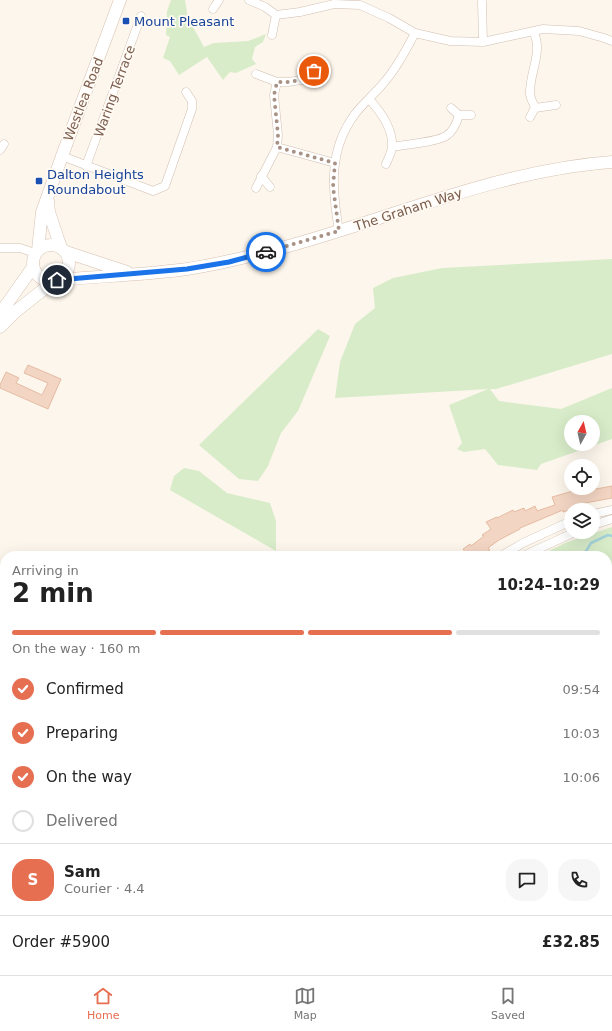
<!DOCTYPE html>
<meta charset="utf-8">
<style>
body{margin:0;font-family:"DejaVu Sans",sans-serif;background:#f6f6f6;color:#222;height:100vh;display:flex;flex-direction:column;font-size:15px;white-space:nowrap}
*{box-sizing:border-box;margin:0}
p{font-size:13px;color:#767676}
.icon{flex:none;width:22px;height:22px;fill:none;stroke:currentColor;stroke-width:2;stroke-linecap:round;stroke-linejoin:round}
.map{position:relative;flex:1;overflow:hidden}
.details{position:absolute;left:0px;top:551px;width:612px;height:424px;display:flex;flex-direction:column;background:#fff;border-radius:16px 16px 0 0;box-shadow:0 4px 16px #0002}
.details>*{flex:none}
.needle{width:26px;rotate:8deg}
.fabs{position:absolute;left:564px;top:415px;display:grid;gap:8px}
.fabs a{display:grid;place-items:center;width:36px;height:36px;border-radius:50%;background:#fff;box-shadow:0 4px 16px #0002;font-size:20px}
.pin{position:absolute;display:grid;place-items:center;width:34px;height:34px;color:#fff;margin:-17px;border:2px solid #fff;border-radius:50%;box-shadow:0 1px 4px #0007}
.courier{position:absolute;display:grid;place-items:center;width:40px;height:40px;margin:-20px;border:3px solid #1a73e8;border-radius:50%;background:#fff;color:#222;box-shadow:0 1px 5px #0007}
.overview em{font-style:normal;font-weight:600}
.overview div{display:flex;flex-direction:column-reverse}
.overview{display:flex;align-items:center;justify-content:space-between;height:68px;padding:0 12px}
h1{font-size:26px;font-weight:600;line-height:30px}
.bar{display:grid;grid-template-columns:repeat(4,1fr);gap:6px 4px;align-content:center;height:48px;padding:0 12px}
.bar i{height:5px;border-radius:3px;background:#e0e0e0}
.bar .selected{background:#e76f51}
.bar p{grid-column:span 4}
.line{display:flex;align-items:center;gap:10px;padding:0 12px;border-top:1px solid #e0e0e0}
.line div{flex:1}
.round{display:grid;place-items:center;flex:none;width:42px;height:42px;border-radius:16px;background:#f6f6f6}
ol{padding:0 12px;list-style:none}
li{display:flex;align-items:center;gap:12px;height:44px}
li p{margin-inline-start:auto}
li .icon{padding:4px;border-radius:50%;background:#e76f51;color:#fff;stroke-width:4}
li:last-child{color:#767676}
li i{width:22px;height:22px;border:2px solid #e0e0e0;border-radius:50%}
.tabs{display:flex;justify-content:space-around;align-items:center;height:56px;border-top:1px solid #e0e0e0;background:#fff;font-size:11px;color:#767676}
.tabs a{display:grid;justify-items:center;gap:2px}
.tabs .selected{color:#e76f51}
.map>svg:first-child{display:block}
.green{fill:#d8ecc9;fill-rule:evenodd}
.lines{fill:none;stroke-linecap:round;stroke-linejoin:round}
.stream{stroke:#a5d3da;stroke-width:2.5}
.building{fill:#f3d5c3;stroke:#e6bba3}
.street-casing{stroke:#d1beb0;stroke-width:9}
.secondary-casing{stroke:#d6c0b0;stroke-width:13}
.street{stroke:#fff;stroke-width:8}
.secondary{stroke:#fff;stroke-width:12}
.done{stroke:#a89285;stroke-width:4;stroke-dasharray:0 7.2}
.route{stroke:#1a73e8;stroke-width:5}
.transit-dot{fill:#1a4fb4;stroke:#fffaf3;stroke-width:1.5}
.labels{text-anchor:middle;stroke-width:3.5;stroke-linejoin:round;paint-order:stroke}
.transit-label{font-size:13px;fill:#164399;stroke:#fffaf3;text-anchor:start}
.street-label{font-size:13px;fill:#7a5c4d;stroke:#fffaf3}
</style>
<div class="map">
<svg width="612" height="975" viewBox="0 0 612 975">
<rect width="100%" height="100%" fill="#fdf6ec"/>
<!-- green -->
<path class="green" d="M 171,0 L 185,0 L 188,18 L 204,47 L 214,43 L 248,41 L 266,34 L 263,42 L 255,47 L 252,59 L 256,64 L 236,73 L 230,72 L 223,80 L 207,57 L 179,75 L 170,61 L 163,58 L 170,37 L 166,35 L 167,11 Z
M 612,259 L 612,354 L 496,389 L 490,389 L 499,401 L 561,409 L 612,388 L 612,439 L 541,464 L 537,470 L 498,465 L 485,449 L 464,452 L 457,449 L 462,443 L 449,405 L 488,389 L 335,398 L 340,362 L 355,324 L 375,308 L 373,288 L 393,278 L 442,268 ZM 571,422 L 593,422 L 593,444 L 571,444 Z
M 318,329 L 330,336 L 298,411 L 281,433 L 268,466 L 258,481 L 239,479 L 199,445 Z
M 184,468 L 199,471 L 227,493 L 270,503 L 276,521 L 276,551 L 170,490 L 174,476 Z
M 612,527 L 612,627 L 607,631 L 607,556 L 539,556 L 565,543 Z
M 0,854 L 5,855 L 5,970 L 158,970 L 138,975 L 0,975 Z"/>
<g class="lines">
<!-- stream -->
<path class="stream" d="M 583,556 L 591,543 L 608,535 L 612,536
M 0,958 L 5,954"/>
</g>
<!-- building -->
<path class="building" d="M 28,365 L 61,379 L 48,409 L 0,388 L 0,385 L 6,372 L 19,378 L 16,383 L 42,395 L 48,383 L 24,373 Z
M 612,486 L 612,498 L 585,503 L 585,505 L 563,512 L 563,510 L 520,528 L 520,529 L 499,540 L 488,548 L 490,550 L 482,556 L 468,556 L 463,549 L 470,544 L 471,546 L 484,536 L 482,535 L 491,529 L 486,522 L 497,517 L 497,518 L 513,510 L 514,512 L 524,508 L 525,511 L 535,506 L 537,511 L 555,505 L 552,497 L 580,489 L 581,490 L 596,487 L 596,489 Z"/>
<g class="lines">
<defs>
<path id="street" d="M 249,0 L 265,7 L 276,15 L 300,12 L 334,4 L 360,5 L 389,18 L 415,33 L 450,41 L 483,42 L 543,29 L 579,31 L 604,38 L 612,41
M 482,2 L 483,42
M 213,9 L 219,0
M 272,35 L 276,15
M 256,74 L 277,82
M 369,99 C 381,112 393,128 392,146 C 392,152 388,159 386,164
M 451,108 L 459,115 L 471,115
M 535,108 L 556,105
M 530,117 L 535,108 C 534,104 530,98 530,94 C 529,73 544,51 533,31
M 277,147 L 335,163
M 392,147 C 406,144 434,143 446,136 C 453,132 457,122 459,115
M 0,150 L 4,144
M 62,156 L 153,191 L 165,186 L 192,109 L 192,101 L 186,92
M 86,166 L 141,16
M 261,176 L 270,187
M 256,188 L 277,147 L 278,135 L 274,95 L 277,82 L 288,82 L 315,78
M 339,231 C 332,190 328,150 355,114 C 364,102 377,92 386,80 C 398,66 406,50 415,33
M 0,248 L 20,248 L 35,253
M 593,514 L 612,510
M 593,525 L 612,519
M 501,556 L 523,543 L 571,521
M 523,556 L 575,532
M 0,653 L 5,654
M 0,690 L 5,690
M 0,846 L 5,846"/>
<path id="secondary" d="M 48,201 L 49,212 L 61,248
M33 263a18 18 0 1 1 36 0a18 18 0 1 1-36 0Z
M 38,250 L 42,212 L 62,156 L 120,0
M 66,252 L 127,272
M 57,280 C 101,276 144,275 187,269 C 220,264 252,256 285,247 C 392,218 500,170 612,162
M 0,316 L 4,308 L 33,267
M 0,327 L 15,312 L 53,282"/>
</defs>
<!-- street casing -->
<use href="#street" class="street-casing"/>
<!-- secondary casing -->
<use href="#secondary" class="secondary-casing"/>
<!-- street -->
<use href="#street" class="street"/>
<!-- secondary -->
<use href="#secondary" class="secondary"/>
</g>
<g class="lines">
<!-- done -->
<path class="done" d="M 266,252 L 339,231 L 333,187 L 335,163 L 277,147 L 278,135 L 274,95 L 277,82 L 288,82 L 315,78 L 314,71"/>
<!-- route -->
<path class="route" d="M 57,280 L 187,269 L 229,262 L 266,252"/>
</g>
<!-- markers -->
<g class="transit-dot">
<rect x="122" y="17" width="8" height="8" rx="2"/>
<rect x="35" y="177" width="8" height="8" rx="2"/>
</g>
<g class="labels">
<!-- transit labels -->
<g class="transit-label">
<text x="134" y="26">Mount Pleasant</text>
<text x="47" y="179">Dalton Heights<tspan x="47" dy="15">Roundabout</tspan></text>
</g>
<!-- street labels -->
<g class="street-label">
<text transform="translate(114 91) rotate(-70)" y="5">Waring Terrace</text>
<text transform="translate(83 99) rotate(-69)" y="5">Westlea Road</text>
<text transform="translate(408 209) rotate(-18)" y="5">The Graham Way</text>
</g>
</g>
</svg>
<div class="fabs">
<a><svg class="needle" viewBox="-14 -14 28 28"><path d="M0-13l5 13h-10z" fill="#e53935"/><path d="M0 13l5-13h-10z" fill="#767676"/></svg></a>
<a><svg class="icon" aria-label="locate" viewBox="0 0 24 24"><circle cx="12" cy="12" r="6"/><path d="M12 2v4M12 18v4M2 12h4M18 12h4"/></svg></a>
<a><svg class="icon" aria-label="layers" viewBox="0 0 24 24"><path d="M12 4l9 5-9 5-9-5zM3 14l9 5 9-5"/></svg></a>
</div>
<div class="pin" style="left:314px;top:71px;background:#ea580c"><svg class="icon" aria-label="bag" viewBox="0 0 24 24"><path d="M5 8h14l-1 12H6zM9 8a3 3 0 0 1 6 0"/></svg></div>
<div class="pin" style="left:57px;top:280px;background:#1f2937"><svg class="icon" aria-label="home" viewBox="0 0 24 24"><path d="M3 11l9-7 9 7M6 9v11h12V9"/></svg></div>
<div class="courier" style="left:266px;top:252px"><svg class="icon" aria-label="car" viewBox="0 0 24 24"><path d="M5 17H2v-5l4-1 3-4h7l3 4 3 1v5h-3M9 17h6M6 11h13"/><circle cx="7" cy="17" r="2"/><circle cx="17" cy="17" r="2"/></svg></div>
<section class="details">
<div class="overview"><div><h1>2 min</h1><p>Arriving in</p></div><em>10:24–10:29</em></div>
<div class="bar"><i class="selected"></i><i class="selected"></i><i class="selected"></i><i></i><p>On the way · 160 m</p></div>
<ol>
<li><svg class="icon" aria-label="check" viewBox="0 0 24 24"><path d="M5 12l5 5 9-10"/></svg>Confirmed<p>09:54</p></li>
<li><svg class="icon" aria-label="check" viewBox="0 0 24 24"><path d="M5 12l5 5 9-10"/></svg>Preparing<p>10:03</p></li>
<li><svg class="icon" aria-label="check" viewBox="0 0 24 24"><path d="M5 12l5 5 9-10"/></svg>On the way<p>10:06</p></li>
<li><i></i>Delivered</li>
</ol>
<div class="line" style="height:72px"><b class="round" style="background:#e76f51;color:#fff">S</b><div><b>Sam</b><p>Courier · 4.4</p></div><a class="round"><svg class="icon" aria-label="chat" viewBox="0 0 24 24"><path d="M4 5h16v11H9l-5 4z"/></svg></a><a class="round"><svg class="icon" aria-label="phone" viewBox="0 0 24 24"><path d="M5 4h4l2 5-3 2q2 4 5 5l2-3 5 2v4C11 20 4 13 5 4z"/></svg></a></div>
<div class="line" style="height:52px"><div>Order #5900</div><b>£32.85</b></div>
</section>
</div>
<nav class="tabs">
<a class="selected"><svg class="icon" aria-label="home" viewBox="0 0 24 24"><path d="M3 11l9-7 9 7M6 9v11h12V9"/></svg>Home</a>
<a><svg class="icon" aria-label="map" viewBox="0 0 24 24"><path d="M3 6l6-2 6 2 6-2v14l-6 2-6-2-6 2zM9 4v14M15 6v14"/></svg>Map</a>
<a><svg class="icon" aria-label="saved" viewBox="0 0 24 24"><path d="M7 4h10v16l-5-4-5 4z"/></svg>Saved</a>
</nav>
